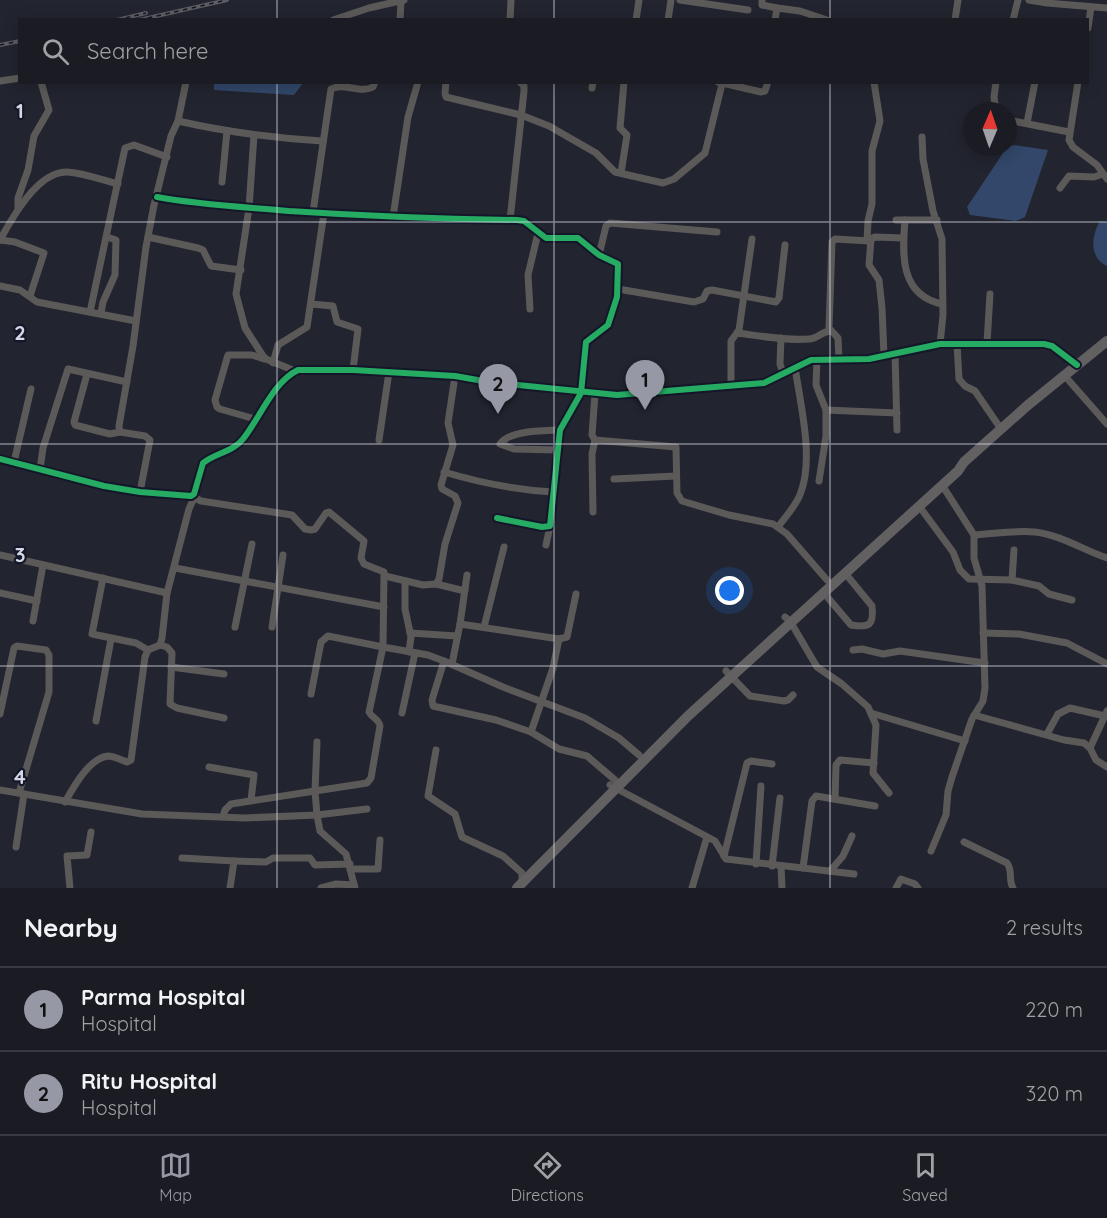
<!DOCTYPE html>
<html lang="en">
<head>
<meta charset="utf-8">
<style>
  body { margin:0; font-family:Quicksand,sans-serif; background:#23242b; color:#f1f3f6 }
  .compass { position:absolute; left:963px; top:102px; width:54px; height:54px; border-radius:50%; background:#1a1b23; box-shadow:0 3px 15px #0003; rotate:2deg }
  .you { position:absolute; left:730px; top:591px; width:21px; height:21px; margin:-15px; border:4px solid #fff; border-radius:50%; background:#1a73e8; box-shadow:0 0 0 9px #1a73e833 }
  .badge { display:grid; place-items:center; width:39px; height:39px; border-radius:50%; background:#9698a5; color:#111; font-size:20px; font-weight:700 }
  .pin { position:absolute; translate:-50% -50px; filter:drop-shadow(0 2px 3px #0008) }
  .pin::after { content:''; position:absolute; top:32px; width:21px; height:18px; background:inherit; clip-path:polygon(0 0,100% 0,50% 100%) }
  .list { margin:0; padding:0; list-style:none }
  h2 { display:flex; justify-content:space-between; align-items:center; height:78px; margin:0; padding:0 24px; font-size:26px }
  h2 small { font-size:20px; font-weight:400; color:#9fa1a6 }
  .list li { display:grid; grid-template-columns:39px 1fr auto; gap:18px; align-items:center; box-sizing:border-box; height:84px; padding:0 24px; border-top:2px solid #383941 }
  .list b { display:block; font-size:22px; white-space:nowrap }
  .list p { margin:0; font-size:20px; white-space:nowrap; color:#9fa1a6 }
  .list em { font-size:20px; font-style:normal; color:#9fa1a6 }
  .icon { flex:none; width:33px; height:33px; fill:none; stroke:currentColor; stroke-width:2; stroke-linecap:round; stroke-linejoin:round }
  .map { position:relative; flex:none; width:1107px; height:888px; overflow:hidden }
  .search { position:absolute; background:#1a1b23; box-shadow:0 3px 15px #0003; left:18px; right:18px; top:18px; height:66px; display:flex; align-items:center; gap:15px; box-sizing:border-box; padding:0 21px; border-radius:0px; color:#9fa1a6; font-size:22px }
  .sheet { height:246px; background:#1a1b23 }
  nav { display:flex; justify-content:space-around; align-items:center; box-sizing:border-box; height:84px; border-top:2px solid #383941; background:#1a1b23; font-size:16px; color:#9fa1a6 }
  nav a { display:grid; justify-items:center; gap:3px }
  nav .on { color:#9698a5 }
  .map>svg:first-child { display:block }
</style>
</head>
<body>
<div class="map">
<svg width="1107" height="888" viewBox="0 0 1107 888">
  <rect width="100%" height="100%" fill="#22242f"/>
  <g fill="#324769">
    <polygon points="214,83 214,82 303,83 294,95 214,90"/>
    <polygon points="1014,145 1048,150 1025,217 1016,221 970,215 967,207 1007,147"/>
    <path d="M1100,221L1107,222V266C1089,258 1091,236 1100,221Z"/>
  </g>
  <g fill="none" stroke-linecap="round" stroke-linejoin="round">
    <g stroke="#5c5959" stroke-width="7">
      <polyline points="680,0 748,10"/>
      <polyline points="762,0 762,5 777,8 775,20"/>
      <polyline points="1029,0 1047,3 1107,8"/>
      <polyline points="777,8 800,11 827,20"/>
      <polyline points="333,20 369,8 404,0"/>
      <polyline points="400,20 401,1"/>
      <polyline points="510,20 511,0"/>
      <polyline points="636,20 639,0"/>
      <polyline points="668,20 671,0"/>
      <polyline points="955,20 958,0"/>
      <polyline points="1013,20 1018,0"/>
      <polyline points="1088,28 1091,7"/>
      <polyline points="0,81 20,78"/>
      <polyline points="446,82 445,93 446,97 521,115 549,126 596,153 615,172 663,183 674,179 705,153 722,84"/>
      <polyline points="718,82 761,92 765,91 768,82"/>
      <polyline points="996,82 994,97 996,111"/>
      <polyline points="1078,82 1069,140 1073,147 1097,165 1107,179"/>
      <polyline points="592,88 593,82"/>
      <polyline points="1008,120 1069,132"/>
      <path d="M178,121C226,132 273,138 322,141"/>
      <polyline points="1027,123 1035,82"/>
      <polyline points="254,135 249,208 236,294 245,328 263,356 266,359 295,371"/>
      <polyline points="922,137 923,159 933,211 942,239 943,315 940,344"/>
      <polyline points="621,173 627,135 620,128 624,82"/>
      <polyline points="222,182 227,131"/>
      <polyline points="1060,188 1069,176 1094,177 1103,174"/>
      <path d="M157,197C200,205 245,207 289,211C365,216 441,219 517,220L524,221L546,238H578L599,255L618,264L617,297L608,325L586,342L581,393L560,430L550,526L542,527L497,518"/>
      <polyline points="18,208 18,198 28,170 34,136 49,110 41,82"/>
      <path d="M313,212L331,89C344,82 360,94 373,87L375,82"/>
      <polyline points="393,217 408,117 418,82"/>
      <polyline points="510,220 524,91 524,86 520,82"/>
      <polyline points="896,220 937,220"/>
      <path d="M905,220C902,255 900,295 942,304"/>
      <polyline points="148,237 198,248 203,250 211,266 241,270"/>
      <path d="M0,240C12,218 38,171 67,172C84,173 102,180 118,184"/>
      <polyline points="0,240 15,242 44,253 30,296"/>
      <polyline points="867,241 868,221 872,204 872,151 880,121 874,82"/>
      <polyline points="599,255 606,226 610,223 717,232"/>
      <polyline points="0,286 20,290 37,302 136,321"/>
      <polyline points="618,289 694,302 703,299 707,291 712,290 776,302 779,298 785,245"/>
      <polyline points="311,304 333,306 337,322 358,329 353,370"/>
      <polyline points="530,309 528,275 538,233"/>
      <polyline points="90,312 125,148 134,145 167,157"/>
      <polyline points="101,313 103,302 115,275 116,240 107,237"/>
      <path d="M737,333C761,336 786,341 809,339C818,339 820,332 830,331"/>
      <polyline points="781,338 780,364 783,373"/>
      <polyline points="987,343 990,294"/>
      <polyline points="957,344 959,379 965,386 975,391 1001,429"/>
      <polyline points="895,353 897,430"/>
      <polyline points="884,355 882,308 879,280 869,265 871,239 875,237 903,238"/>
      <polyline points="817,359 816,385 826,410 826,436 819,481"/>
      <polyline points="839,359 838,338 829,328 832,242 835,239 870,241"/>
      <polyline points="273,363 278,345 307,327 324,213"/>
      <polyline points="87,374 74,422 75,425 110,434 120,432"/>
      <polyline points="1064,375 1107,424"/>
      <polyline points="731,385 731,341 739,330 752,239"/>
      <polyline points="595,394 592,435 595,440 676,447 677,493 682,501 729,515 773,524 787,534 827,580"/>
      <polyline points="826,410 897,413"/>
      <polyline points="255,419 220,409 217,407 215,400 228,355 252,355 264,359"/>
      <polyline points="379,440 389,372"/>
      <path d="M558,450L514,449L500,444C509,430 544,431 560,430"/>
      <path d="M0,459L104,486L140,492L191,496L194,494L203,463C215,453 233,452 243,439C260,418 273,382 298,370H353L455,376L489,382L617,395L764,383L811,360L869,359L940,344H1044L1052,346L1077,365"/>
      <polyline points="14,462 31,389"/>
      <polyline points="40,469 43,448 68,369 127,382"/>
      <path d="M444,472C481,483 516,490 554,492"/>
      <polyline points="614,479 676,476"/>
      <polyline points="140,492 150,440 145,436 120,432 119,426 133,346 146,247 154,205 171,136 178,121 186,82"/>
      <polyline points="191,496 201,501 292,515 305,529 311,530 315,529 326,513 329,512 364,541 361,558 364,564 384,572 383,647 428,655 444,661 503,687 585,718 619,738 639,755"/>
      <polyline points="919,506 953,552 960,570 969,579 1012,580 1039,586 1049,594 1072,600"/>
      <polyline points="593,512 592,454 595,440"/>
      <path d="M778,527C786,516 797,505 801,492C814,457 800,403 795,367"/>
      <path d="M974,535C994,534 1015,530 1035,532C1061,535 1083,550 1107,558"/>
      <polyline points="546,545 550,526"/>
      <polyline points="0,555 167,593"/>
      <polyline points="175,568 384,607"/>
      <polyline points="385,576 423,585 436,584 439,579 445,544 458,503 455,496 442,489 441,485 453,445 448,423 455,376"/>
      <polyline points="103,578 92,634 136,643 148,650"/>
      <polyline points="1012,580 1014,550"/>
      <polyline points="405,581 405,609 411,637 409,652"/>
      <polyline points="436,584 465,591"/>
      <path d="M823,592L851,625C870,628 874,625 872,606L845,573"/>
      <polyline points="0,593 37,601"/>
      <polyline points="785,617 790,621 817,667 842,684 868,707 876,725 873,773 889,793"/>
      <polyline points="33,621 43,565"/>
      <polyline points="460,624 467,575"/>
      <polyline points="235,627 252,544"/>
      <polyline points="272,627 283,555"/>
      <polyline points="484,627 504,547"/>
      <polyline points="410,633 457,636"/>
      <polyline points="983,633 1019,634 1067,643 1107,664"/>
      <polyline points="559,639 567,637 576,594"/>
      <polyline points="160,645 167,647 172,653 170,704 177,708 224,718"/>
      <polyline points="853,650 862,649 883,654 900,651 985,663"/>
      <polyline points="444,661 432,700 433,706 496,720 531,732 559,749 587,756 615,780"/>
      <polyline points="452,664 460,624 559,639 553,668 531,732"/>
      <polyline points="171,667 224,674"/>
      <polyline points="726,671 750,696 784,701 788,700 793,695"/>
      <path d="M311,694L321,642L328,636L383,647L369,712C372,718 379,719 380,726L371,778L367,783L315,791L317,815L367,809"/>
      <polyline points="402,713 415,653"/>
      <polyline points="871,713 965,741"/>
      <polyline points="0,714 14,648 17,646 46,650 49,655 49,692 19,793"/>
      <polyline points="974,715 1064,740 1084,743 1090,748 1096,760 1107,767"/>
      <polyline points="96,721 111,639"/>
      <polyline points="1047,734 1058,714 1070,708 1105,716"/>
      <polyline points="1090,748 1107,711"/>
      <polyline points="436,750 428,796 455,814 462,837 503,856 522,873 522,882"/>
      <polyline points="209,767 254,775 251,800"/>
      <polyline points="610,785 715,841 726,859 854,874"/>
      <polyline points="0,790 142,814 245,818 317,815 320,831 346,854 355,888"/>
      <polyline points="835,799 836,765 840,760 874,763"/>
      <path d="M65,802C73,788 89,758 108,756C114,756 121,760 127,762L131,760L145,657L148,650L160,645L162,638L167,593L189,509L194,498"/>
      <polyline points="223,817 225,810 231,804 315,791 317,742"/>
      <path d="M964,842L1007,863C1013,870 1008,880 1013,888"/>
      <polyline points="16,847 24,794"/>
      <polyline points="931,851 946,815 948,791 952,777 972,719 983,701 985,688 982,586 974,558 974,535 942,485"/>
      <polyline points="724,856 747,763 751,761 772,764"/>
      <polyline points="182,858 234,861 230,888"/>
      <polyline points="234,861 266,862 273,858 310,858 315,865 350,864"/>
      <polyline points="756,864 761,786"/>
      <polyline points="772,866 780,798"/>
      <polyline points="781,866 782,888"/>
      <polyline points="803,868 812,801 816,796 875,806"/>
      <polyline points="351,869 378,869 380,840"/>
      <polyline points="830,871 843,856 852,836"/>
      <polyline points="70,888 67,856 87,855 91,832"/>
      <polyline points="321,888 336,884 354,885"/>
      <polyline points="692,888 707,837"/>
      <polyline points="896,888 901,879 915,884 918,888"/>
    </g>
    <polyline stroke="#636062" stroke-width="10" points="517,888 688,716 958,471 964,462 1028,405 1107,341"/>
    <defs>
      <g id="rail">
        <polyline points="117,20 146,13"/>
        <polyline points="139,20 227,0"/>
        <polyline points="0,45 20,41"/>
      </g>
    </defs>
    <use href="#rail" stroke="#5e5d62" stroke-width="4"/>
    <use href="#rail" stroke="#14172a" stroke-width="1.5" stroke-dasharray="4.5" stroke-linecap="butt"/>
    <defs>
      <g id="cycleway">
        <path d="M157,197C200,205 245,207 289,211C365,216 441,219 517,220L524,221L546,238H578L599,255L618,264L617,297L608,325L586,342L581,393L560,430L550,526L542,527L497,518"/>
        <path d="M0,459L104,486L140,492L191,496L194,494L203,463C215,453 233,452 243,439C260,418 273,382 298,370H353L455,376L489,382L617,395L764,383L811,360L869,359L940,344H1044L1052,346L1077,365"/>
      </g>
    </defs>
    <use href="#cycleway" stroke="#14172a" stroke-width="10"/>
    <use href="#cycleway" stroke="#26ab63" stroke-width="6"/>
  </g>
  <path fill="none" stroke="#d4d7e4" stroke-width="1.5" stroke-opacity="0.55" d="M277,0V20M554,0V20M830,0V20M277,82V888M554,82V888M830,82V888M0,222H1107M0,444H1107M0,666H1107"/>
  <g font-size="20" text-anchor="middle" font-weight="bold" fill="#d4d7e4" stroke="#14172a" stroke-width="4.5" stroke-linejoin="round" paint-order="stroke">
    <text x="20" y="118">1</text>
    <text x="20" y="340">2</text>
    <text x="20" y="562">3</text>
    <text x="20" y="784">4</text>
  </g>
</svg>
<svg class="compass" viewBox="-18 -18 36 36"><path d="M0-13l5 13h-10z" fill="#e53935"/><path d="M0 13l5-13h-10z" fill="#9fa1a6"/></svg>
<div class="you"></div>
<div class="pin badge" style="left:645px;top:410px">1</div>
<div class="pin badge" style="left:498px;top:414px">2</div>
<div class="search"><svg class="icon" aria-label="search" viewBox="0 0 24 24"><circle cx="10" cy="10" r="6"/><path d="M15 15l6 6"/></svg>Search here</div>
</div>
<section class="sheet">
<h2>Nearby<small>2 results</small></h2>
<ul class="list">
<li><span class="badge">1</span><div><b>Parma Hospital</b><p>Hospital</p></div><em>220 m</em></li>
<li><span class="badge">2</span><div><b>Ritu Hospital</b><p>Hospital</p></div><em>320 m</em></li>
</ul>
</section>
<nav>
<a class="on"><svg class="icon" aria-label="map" viewBox="0 0 24 24"><path d="M3 6l6-2 6 2 6-2v14l-6 2-6-2-6 2zM9 4v14M15 6v14"/></svg>Map</a>
<a><svg class="icon" aria-label="directions" viewBox="0 0 24 24"><path d="M12 3l9 9-9 9-9-9zM9 14v-3h6M13 9l2 2-2 2"/></svg>Directions</a>
<a><svg class="icon" aria-label="saved" viewBox="0 0 24 24"><path d="M7 4h10v16l-5-4-5 4z"/></svg>Saved</a>
</nav>
</body>
</html>
